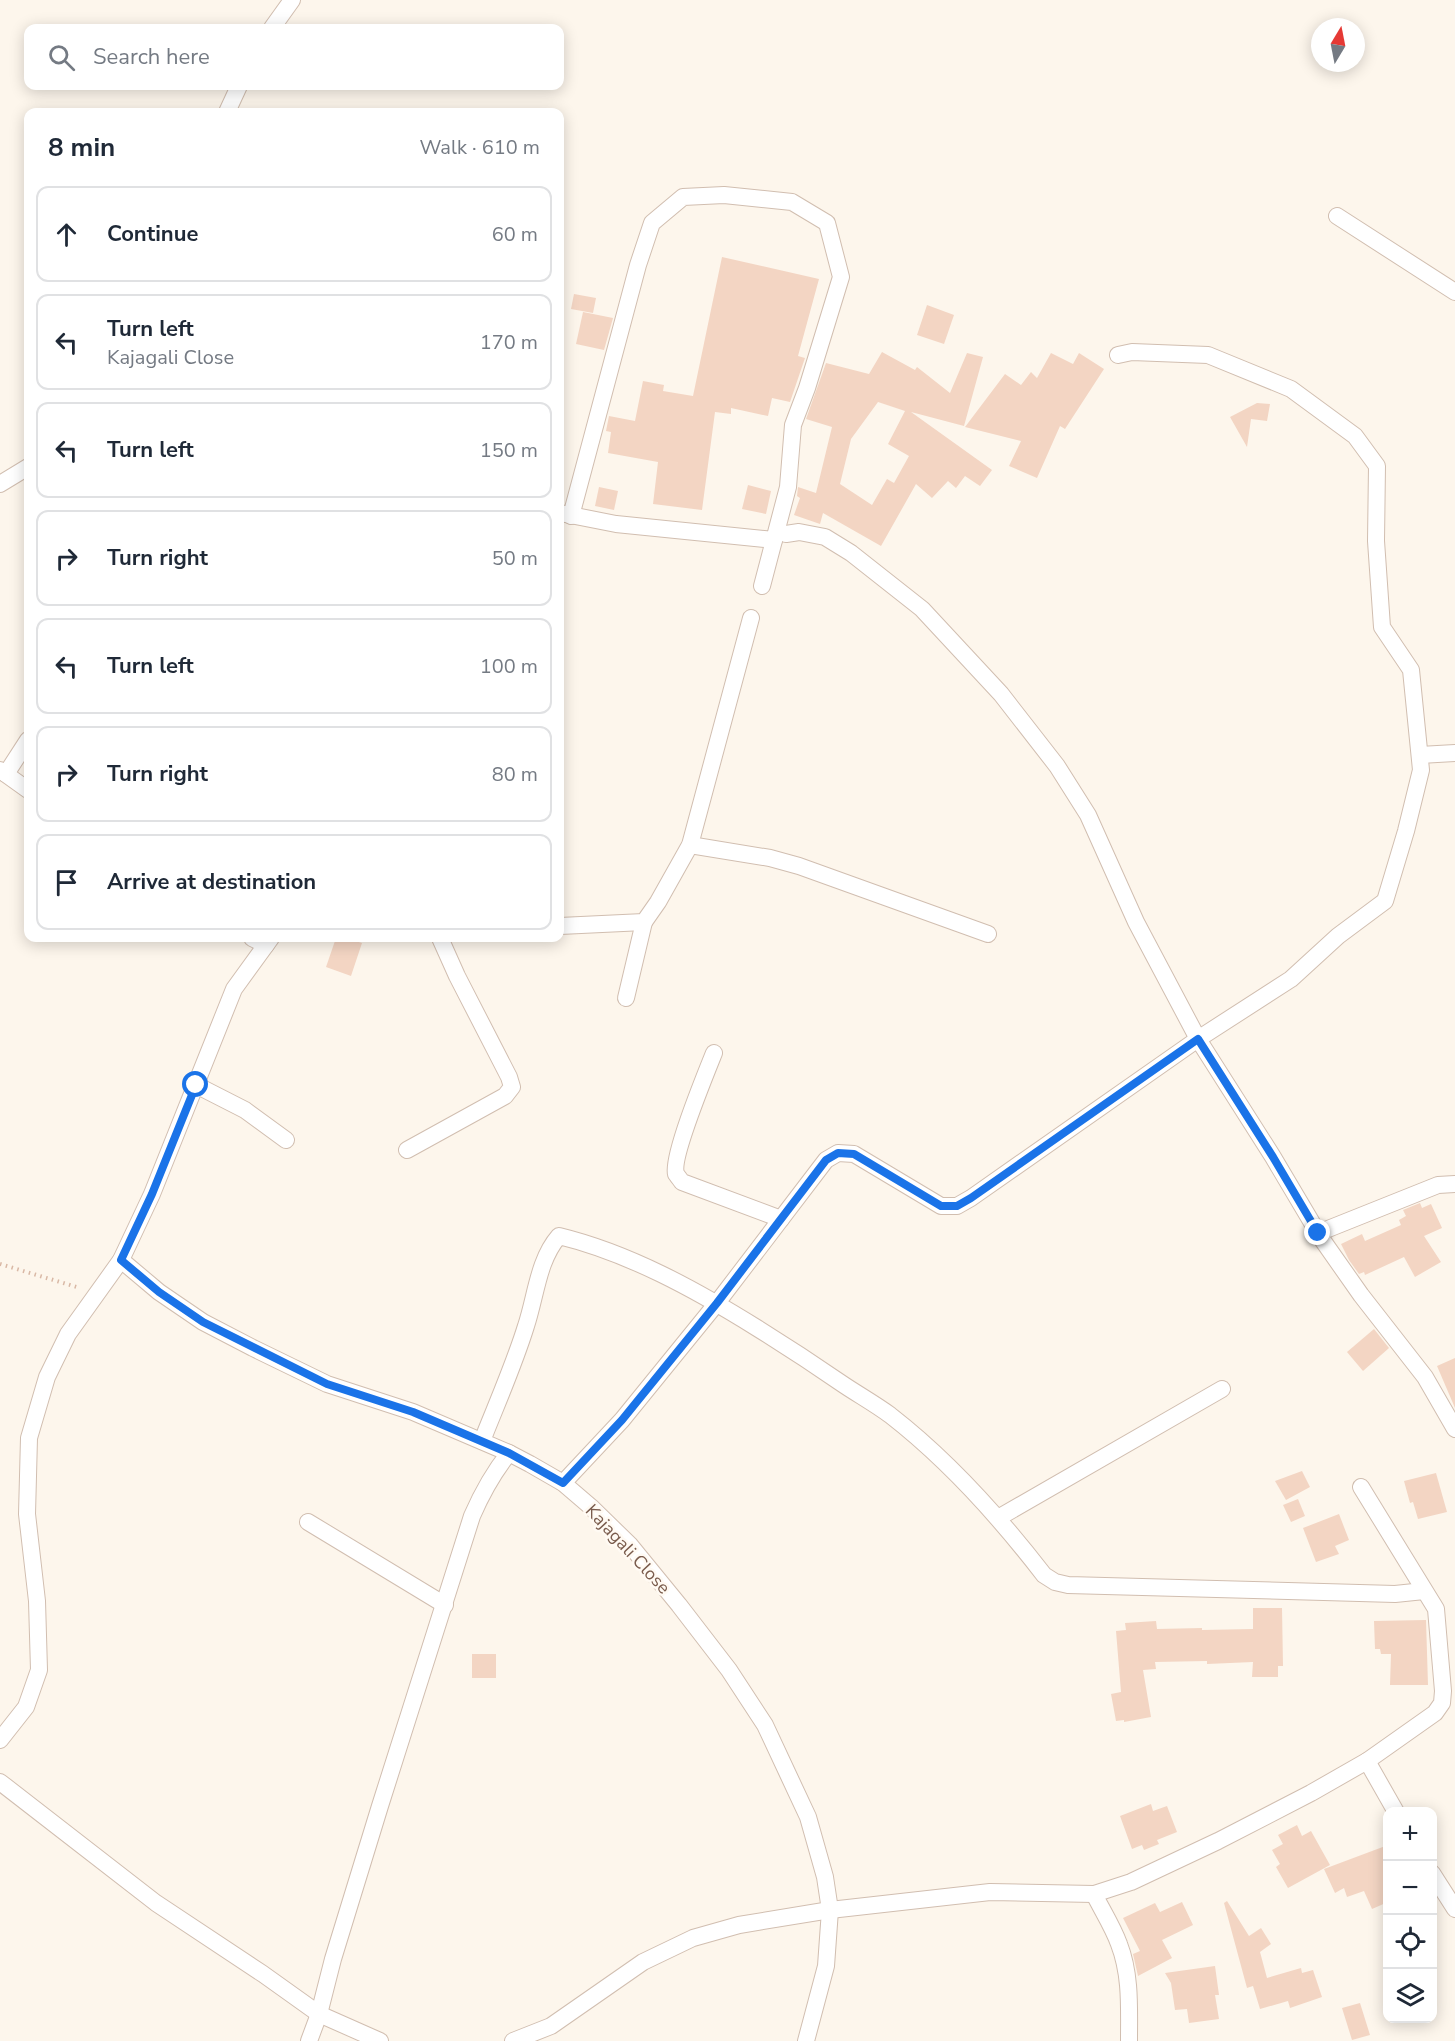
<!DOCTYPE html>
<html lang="en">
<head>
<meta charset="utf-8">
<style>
  body { margin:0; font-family:"Nunito Sans",sans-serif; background:#f2f2f3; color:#1f2937 }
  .controls { position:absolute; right:18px; bottom:18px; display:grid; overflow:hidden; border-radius:12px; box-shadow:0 3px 15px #0003 }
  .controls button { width:54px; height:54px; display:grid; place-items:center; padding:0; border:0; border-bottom:2px solid #e0e1e3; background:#fff; color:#1f2937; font:30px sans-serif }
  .compass { position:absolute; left:1311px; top:18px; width:54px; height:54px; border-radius:50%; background:#fff; box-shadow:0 3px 15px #0003; rotate:10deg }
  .stop { position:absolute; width:18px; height:18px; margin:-14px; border:4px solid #1a73e8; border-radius:50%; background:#fff }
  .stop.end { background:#1a73e8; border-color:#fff; box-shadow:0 2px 6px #0008 }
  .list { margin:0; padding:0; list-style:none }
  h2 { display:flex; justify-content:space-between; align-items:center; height:78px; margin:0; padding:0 24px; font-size:26px }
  h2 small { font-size:20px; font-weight:400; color:#747a83 }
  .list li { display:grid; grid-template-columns:39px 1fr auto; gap:18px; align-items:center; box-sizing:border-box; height:96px; margin:0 12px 12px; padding:0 12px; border:2px solid #e0e1e3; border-radius:12px }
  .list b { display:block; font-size:22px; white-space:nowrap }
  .list p { margin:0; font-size:20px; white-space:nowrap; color:#747a83 }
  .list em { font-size:20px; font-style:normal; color:#747a83 }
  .icon { flex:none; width:33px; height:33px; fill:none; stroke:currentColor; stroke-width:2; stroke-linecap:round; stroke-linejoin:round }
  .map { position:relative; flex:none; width:1455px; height:2041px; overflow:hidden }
  .search { position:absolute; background:#fff; box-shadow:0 3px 15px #0003; left:24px; top:24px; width:540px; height:66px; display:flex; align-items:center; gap:15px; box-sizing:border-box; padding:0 21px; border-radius:12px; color:#747a83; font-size:22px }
  .panel { position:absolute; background:#fff; box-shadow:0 3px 15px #0003; left:24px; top:108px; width:540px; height:834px; border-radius:12px }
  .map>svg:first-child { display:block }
</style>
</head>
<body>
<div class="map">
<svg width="1455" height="2041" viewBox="0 0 1455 2041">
  <rect width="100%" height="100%" fill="#fdf6ec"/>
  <g fill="#f3d5c3" fill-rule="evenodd">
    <polygon points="722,257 819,279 798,356 805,358 790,402 772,398 768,416 731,408 731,414 715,412 702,510 653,504 658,462 608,453 611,432 606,431 609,416 635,421 643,381 664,385 663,391 693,396"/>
    <polygon points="574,294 596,298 593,313 571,309"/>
    <polygon points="927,305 954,315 944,344 917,335"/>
    <polygon points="583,312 613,318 604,350 576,344"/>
    <path d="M882,352L915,370L917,367L950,393L967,353L983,357L964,426L911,412L992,470L980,486L965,476L956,488L948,481L932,498L916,484L881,546L823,513L820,524L794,515L800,498L797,496L798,487L816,493L832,427L806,419L826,363L869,374ZM878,402L905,411L888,444L909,456L894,483L887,479L872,505L840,484L851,439Z"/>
    <polygon points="1051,353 1073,364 1079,353 1104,369 1065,429 1060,426 1037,478 1009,466 1021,441 965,427 1005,374 1021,385 1031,372 1037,378"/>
    <polygon points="1257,403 1270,404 1267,421 1251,419 1247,447 1230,417"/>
    <polygon points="748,485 771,491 766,514 742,509"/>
    <polygon points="599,487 618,491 614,510 595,506"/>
    <polygon points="336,938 346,938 362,943 351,976 326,967"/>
    <polygon points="1420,1203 1422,1208 1431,1204 1442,1228 1424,1236 1441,1262 1415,1277 1404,1257 1365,1275 1364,1272 1359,1274 1349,1260 1341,1244 1362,1234 1365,1241 1401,1225 1399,1220 1406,1216 1403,1210"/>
    <polygon points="1374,1329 1389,1348 1363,1371 1347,1352"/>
    <polygon points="1455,1358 1455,1408 1437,1366"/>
    <polygon points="1302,1471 1310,1487 1286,1500 1275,1481"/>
    <polygon points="1436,1473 1447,1512 1418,1519 1413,1502 1410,1503 1404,1481"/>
    <polygon points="1298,1499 1305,1516 1291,1522 1283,1505"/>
    <polygon points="1339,1514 1349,1540 1335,1546 1339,1554 1316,1562 1303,1528"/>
    <polygon points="1253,1608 1282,1608 1283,1666 1278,1666 1278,1677 1252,1677 1253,1662 1207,1664 1207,1661 1155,1662 1156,1669 1143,1670 1151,1717 1124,1722 1124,1720 1116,1721 1111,1694 1121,1692 1116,1631 1126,1630 1125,1623 1156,1621 1157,1629 1202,1628 1202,1630 1253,1629"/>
    <polygon points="1426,1620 1428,1685 1390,1685 1391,1654 1381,1654 1380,1649 1375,1649 1374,1621"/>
    <rect x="472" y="1654" width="24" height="24"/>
    <polygon points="1151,1804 1153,1811 1167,1806 1177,1832 1157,1840 1159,1844 1144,1850 1142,1845 1132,1849 1120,1816"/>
    <polygon points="1297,1825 1302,1836 1311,1831 1330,1865 1288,1888 1276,1867 1280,1864 1272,1850 1283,1844 1278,1835"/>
    <polygon points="1388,1845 1388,1902 1372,1909 1364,1891 1347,1897 1344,1888 1335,1893 1324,1869"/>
    <polygon points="1227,1901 1249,1936 1261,1928 1271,1944 1260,1952 1267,1978 1301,1968 1302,1973 1313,1970 1322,1997 1290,2008 1288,2001 1260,2009 1253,1986 1247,1988 1224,1903"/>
    <polygon points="1182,1902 1193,1925 1162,1940 1172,1958 1138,1976 1133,1954 1140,1951 1123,1918 1155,1903 1160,1912"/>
    <polygon points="1215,1966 1219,1995 1215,1995 1219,2019 1189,2023 1187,2009 1175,2010 1171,1983 1165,1973"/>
    <polygon points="1360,2003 1370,2035 1352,2040 1342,2008"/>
  </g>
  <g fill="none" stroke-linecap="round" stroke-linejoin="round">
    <defs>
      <g id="minor">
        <polyline points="272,28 292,0"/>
        <polyline points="227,112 239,86"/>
        <polyline points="1337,216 1455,292"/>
        <polyline points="0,484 28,467"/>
        <polyline points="560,513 616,524 774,540"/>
        <polyline points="571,516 638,265 652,223 683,197 724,195 792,202 827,223 841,277 807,388 793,425 788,487 762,586"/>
        <polyline points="786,534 799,532 825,537 851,553 922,609 1001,694 1057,766 1088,815 1136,922 1198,1039 1273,1157 1321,1238 1361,1295 1425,1377 1455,1429"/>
        <polyline points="1420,755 1455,753"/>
        <polyline points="0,770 28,790"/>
        <polyline points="6,774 28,740"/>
        <polyline points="690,845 770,858 799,866 988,934"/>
        <polyline points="560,926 644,922 658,902 690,845 751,618"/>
        <polyline points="252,938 266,945"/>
        <polyline points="626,998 644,922"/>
        <path d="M714,1053C706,1073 671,1158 676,1174C677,1175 681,1181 682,1182L781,1219"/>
        <polyline points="196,1085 245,1110 286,1140"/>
        <polyline points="407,1150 505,1096 512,1087 509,1077 457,976 440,938"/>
        <polyline points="1318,1233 1438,1185 1455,1184"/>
        <polyline points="121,1260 159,1292 203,1322 253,1348 327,1384 413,1412 509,1453 530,1464 563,1483 591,1507 630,1545 679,1605 729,1670 765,1725 808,1817 825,1877 830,1910 826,1966 806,2041"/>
        <path d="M482,1441C497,1403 514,1365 526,1326C536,1296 538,1260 559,1236C629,1253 696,1290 757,1328C786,1346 815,1365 844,1385C859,1395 875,1404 890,1415C948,1460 1000,1518 1044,1575L1055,1582L1068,1585L1395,1594L1424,1591"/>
        <polyline points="563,1483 622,1420 717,1303 826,1160 838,1153 854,1154 941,1206 957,1206 971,1198 1198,1039 1291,979 1338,936 1385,901 1406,831 1421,770 1411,670 1382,627 1376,541 1377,466 1355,436 1291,389 1208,355 1132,352 1118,355"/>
        <polyline points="998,1518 1222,1389"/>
        <polyline points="308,1522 445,1605"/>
        <polyline points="0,1740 26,1707 39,1670 37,1601 27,1514 29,1438 47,1377 68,1334 121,1260 152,1194 234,989 271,938"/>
        <polyline points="1367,1761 1396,1812"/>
        <polyline points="0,1782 156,1903 263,1974 319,2014 380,2041"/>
        <polyline points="1432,1873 1455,1909"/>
        <path d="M1094,1894C1102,1910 1113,1927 1119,1944C1131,1975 1129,2008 1129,2041"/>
        <path d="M309,2041L319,2014L333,1959L380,1806L472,1516C482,1493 493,1473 509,1453"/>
        <polyline points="513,2041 551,2026 643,1962 693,1938 739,1925 830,1910 990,1892 1094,1894 1131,1882 1218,1841 1311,1793 1367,1761 1435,1713 1442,1703 1443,1691 1436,1609 1361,1487"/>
      </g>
    </defs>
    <use href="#minor" stroke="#d1beb0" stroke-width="18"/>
    <polyline stroke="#d9b8a5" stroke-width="4" stroke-dasharray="1.5 4.5" stroke-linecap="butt" points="0,1264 80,1288"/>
    <use href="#minor" stroke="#fff" stroke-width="16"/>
  </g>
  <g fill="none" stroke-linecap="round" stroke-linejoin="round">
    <polyline stroke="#1a73e8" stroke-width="8" points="196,1085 152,1194 121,1260 159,1292 203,1322 327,1384 413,1412 509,1453 563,1483 622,1420 717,1303 826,1160 838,1153 854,1154 941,1206 957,1206 971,1198 1198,1039 1273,1157 1318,1233"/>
  </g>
  <g text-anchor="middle" stroke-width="5" stroke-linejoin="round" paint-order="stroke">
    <g font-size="18" fill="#7a5c4d" stroke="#fffaf3">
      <text transform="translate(628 1549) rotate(47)" y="6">Kajagali Close</text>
    </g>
  </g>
</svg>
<div class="controls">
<button>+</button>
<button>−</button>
<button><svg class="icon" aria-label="locate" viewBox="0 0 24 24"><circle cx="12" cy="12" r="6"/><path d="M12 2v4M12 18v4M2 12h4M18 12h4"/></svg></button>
<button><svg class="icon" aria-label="layers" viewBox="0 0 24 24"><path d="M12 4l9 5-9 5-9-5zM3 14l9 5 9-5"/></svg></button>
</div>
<svg class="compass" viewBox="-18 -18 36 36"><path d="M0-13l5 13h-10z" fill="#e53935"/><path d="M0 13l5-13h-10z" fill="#747a83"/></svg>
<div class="stop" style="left:196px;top:1085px"></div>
<div class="stop end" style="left:1318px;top:1233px"></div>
<div class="search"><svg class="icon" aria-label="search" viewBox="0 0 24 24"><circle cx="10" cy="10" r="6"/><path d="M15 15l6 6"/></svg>Search here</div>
<section class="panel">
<h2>8 min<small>Walk · 610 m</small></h2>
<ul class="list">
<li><svg class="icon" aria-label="ahead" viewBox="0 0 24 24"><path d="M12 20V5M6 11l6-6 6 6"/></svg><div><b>Continue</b></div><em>60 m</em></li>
<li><svg class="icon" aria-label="left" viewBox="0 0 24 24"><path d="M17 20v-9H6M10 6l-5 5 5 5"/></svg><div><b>Turn left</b><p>Kajagali Close</p></div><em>170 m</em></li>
<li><svg class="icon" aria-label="left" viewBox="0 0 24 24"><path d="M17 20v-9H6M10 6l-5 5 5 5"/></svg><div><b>Turn left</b></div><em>150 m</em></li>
<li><svg class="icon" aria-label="right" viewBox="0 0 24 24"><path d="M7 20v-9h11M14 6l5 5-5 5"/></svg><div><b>Turn right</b></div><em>50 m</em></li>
<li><svg class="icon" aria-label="left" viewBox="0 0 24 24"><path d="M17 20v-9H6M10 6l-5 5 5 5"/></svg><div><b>Turn left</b></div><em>100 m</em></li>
<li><svg class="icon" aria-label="right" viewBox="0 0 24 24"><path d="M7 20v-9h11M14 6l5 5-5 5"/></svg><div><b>Turn right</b></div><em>80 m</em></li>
<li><svg class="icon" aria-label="arrive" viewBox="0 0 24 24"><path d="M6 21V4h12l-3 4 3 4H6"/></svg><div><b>Arrive at destination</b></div></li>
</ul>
</section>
</div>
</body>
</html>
